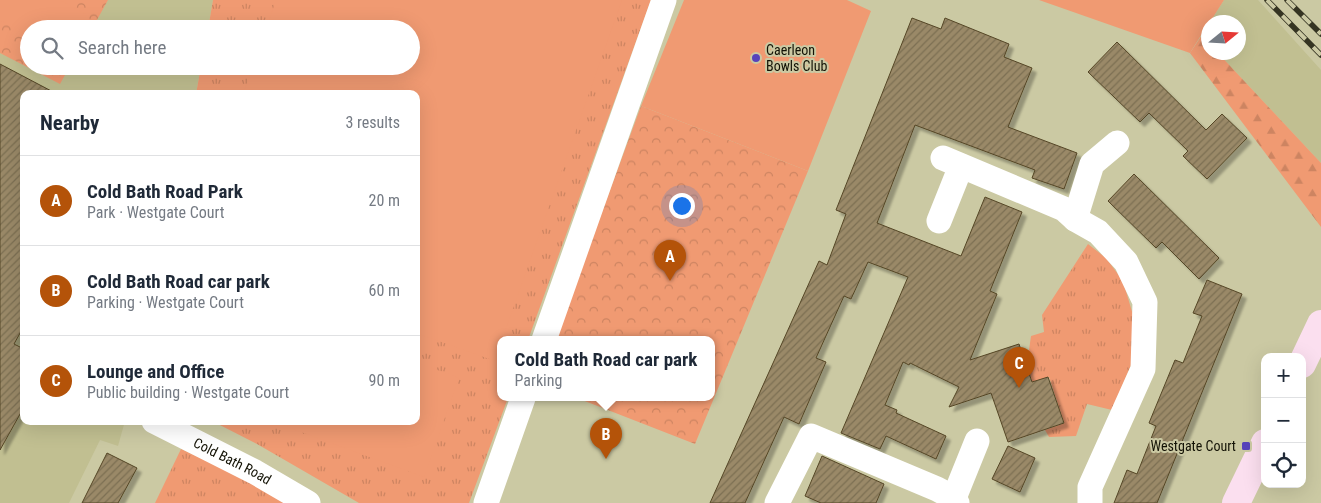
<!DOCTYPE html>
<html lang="en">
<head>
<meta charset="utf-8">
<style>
  body { margin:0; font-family:"Roboto Condensed",sans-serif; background:#f6f6f7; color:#1f2937 }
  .controls { position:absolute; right:15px; bottom:15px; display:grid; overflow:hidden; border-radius:10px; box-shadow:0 5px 20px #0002 }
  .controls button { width:45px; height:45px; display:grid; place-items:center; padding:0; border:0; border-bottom:1px solid #e0e1e3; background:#fff; color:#1f2937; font:25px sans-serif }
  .compass { position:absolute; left:1201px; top:15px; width:45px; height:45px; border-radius:50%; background:#fff; box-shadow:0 5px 20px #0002; rotate:72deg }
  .you { position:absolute; left:681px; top:205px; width:18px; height:18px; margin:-12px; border:4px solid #fff; border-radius:50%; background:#1a73e8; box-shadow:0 0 0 8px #1a73e833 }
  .badge { display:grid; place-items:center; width:32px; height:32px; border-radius:50%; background:#b45309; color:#fff; font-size:16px; font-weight:700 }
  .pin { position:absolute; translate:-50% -41px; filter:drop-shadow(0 1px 2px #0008) }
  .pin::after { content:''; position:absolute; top:26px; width:18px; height:15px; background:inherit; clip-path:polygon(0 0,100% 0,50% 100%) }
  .popup { position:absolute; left:497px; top:336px; width:218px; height:65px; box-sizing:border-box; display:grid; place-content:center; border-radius:10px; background:#fff; filter:drop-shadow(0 1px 4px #0005); font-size:16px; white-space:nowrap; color:#747a83 }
  .popup b { font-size:19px; color:#1f2937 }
  .popup::after { content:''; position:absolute; left:50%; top:100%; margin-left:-10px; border:10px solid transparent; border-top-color:#fff }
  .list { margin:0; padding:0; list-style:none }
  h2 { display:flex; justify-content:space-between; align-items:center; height:65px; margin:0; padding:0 20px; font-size:21px }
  h2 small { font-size:16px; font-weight:400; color:#747a83 }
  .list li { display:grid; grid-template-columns:32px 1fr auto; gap:15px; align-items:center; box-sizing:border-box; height:90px; padding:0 20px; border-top:1px solid #e0e1e3 }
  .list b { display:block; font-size:19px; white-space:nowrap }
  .list p { margin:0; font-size:16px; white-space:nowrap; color:#747a83 }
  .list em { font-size:16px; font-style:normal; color:#747a83 }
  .icon { flex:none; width:28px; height:28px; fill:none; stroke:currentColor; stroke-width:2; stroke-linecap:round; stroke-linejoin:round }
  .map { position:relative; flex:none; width:1321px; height:503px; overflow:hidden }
  .search { position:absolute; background:#fff; box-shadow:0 5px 20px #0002; left:20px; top:20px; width:400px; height:55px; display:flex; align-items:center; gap:12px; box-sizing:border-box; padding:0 18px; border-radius:28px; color:#747a83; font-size:19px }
  .panel { position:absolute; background:#fff; box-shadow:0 5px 20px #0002; left:20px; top:90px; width:400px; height:335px; border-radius:10px }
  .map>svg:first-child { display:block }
</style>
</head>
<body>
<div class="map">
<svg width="1321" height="503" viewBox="0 0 1321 503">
  <defs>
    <pattern id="grass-tufts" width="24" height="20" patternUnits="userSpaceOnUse" patternTransform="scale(1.25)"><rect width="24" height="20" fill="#f09a72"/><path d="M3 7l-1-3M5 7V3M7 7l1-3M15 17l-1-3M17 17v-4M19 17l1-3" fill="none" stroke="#cd8461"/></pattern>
    <pattern id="forest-firs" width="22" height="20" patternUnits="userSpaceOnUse" patternTransform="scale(1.25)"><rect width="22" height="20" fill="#f09a72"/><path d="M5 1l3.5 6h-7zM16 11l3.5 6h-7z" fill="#cd8461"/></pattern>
    <pattern id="park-crowns" width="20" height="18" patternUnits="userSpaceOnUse" patternTransform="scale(1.25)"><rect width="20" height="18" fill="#f09a72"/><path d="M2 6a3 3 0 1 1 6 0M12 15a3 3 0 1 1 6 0" fill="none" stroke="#cd8461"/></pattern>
    <pattern id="building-hatch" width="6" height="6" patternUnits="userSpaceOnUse" patternTransform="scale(1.25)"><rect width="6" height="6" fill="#9a8967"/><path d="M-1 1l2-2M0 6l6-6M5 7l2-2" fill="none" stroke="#7c6f53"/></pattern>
    <filter id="shadow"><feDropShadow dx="4.5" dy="4.5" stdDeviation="1" flood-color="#0004"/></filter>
  </defs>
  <rect width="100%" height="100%" fill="#cbc9a3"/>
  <g fill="#c1bf91">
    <polygon points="0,0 213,0 208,29 29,29 29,66 201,66 196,94 24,94 24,421 125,421 118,446 100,440 69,503 0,503"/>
    <polygon points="1224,0 1258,0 1321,70 1321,163 1218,53 1238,52 1238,22 1210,22"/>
  </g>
  <g fill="url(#grass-tufts)">
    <polygon points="213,0 651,0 528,340 501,340 501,398 508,398 469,503 359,503 257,444 212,421 416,421 416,94 196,94 201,66 411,66 411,29 208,29"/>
    <polygon points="1088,244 1106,258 1123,281 1133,315 1131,365 1112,410 1087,404 1076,436 1049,437 1045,430 1064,423 1049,377 1032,382 1022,352 1029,350 1031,336 1044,332 1042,315"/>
    <polygon points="181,449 257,484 286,503 155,503"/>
  </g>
  <polygon fill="url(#forest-firs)" points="1202,35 1208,42 1208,52 1218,53 1321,163 1321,227 1190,53"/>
  <g fill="url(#park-crowns)">
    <polygon points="0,0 108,0 92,29 29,29 29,66 70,66 60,84 0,53"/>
    <polygon points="641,106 808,171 695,444 577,398 711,398 711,340 555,340"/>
  </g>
  <g fill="#f09a72">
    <polygon points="0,0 60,0 87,15 79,29 29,29 29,37 0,20"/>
    <polygon points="276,0 622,0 502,340 501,340 495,361 416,333 416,94 243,94 253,66 411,66 411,29 266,29"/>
    <polygon points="684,0 847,0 871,11 808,171 641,106"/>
    <polygon points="1039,0 1224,0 1210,22 1208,22 1208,24 1190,53"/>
    <polygon points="416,362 459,378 424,477 271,421 416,421"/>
  </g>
  <g fill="url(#building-hatch)" stroke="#554626" filter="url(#shadow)">
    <polygon points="912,18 941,29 945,18 1009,44 1004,57 1032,68 1008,127 1077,153 1064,189 1032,178 1035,170 915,125 877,223 961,256 985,197 1022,212 990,291 997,294 970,360 1019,344 1032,382 1048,377 1064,423 1008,442 991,393 949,407 959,387 910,363 909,365 903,362 885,405 897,410 896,413 946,436 936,459 886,436 880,449 841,433 908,277 868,262 851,299 844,296 816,358 826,362 799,424 784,417 745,503 710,503 819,261 827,265 846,214 836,210"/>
    <polygon points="1117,42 1206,130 1222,114 1247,138 1207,179 1183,156 1188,151 1149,113 1140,122 1088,72"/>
    <polygon points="0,64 57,94 24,94 24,326 14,344 24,349 24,407 0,450"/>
    <polygon points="1134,174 1219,258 1199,279 1162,242 1156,248 1108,201"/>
    <polygon points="1207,280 1242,294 1157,503 1114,503 1127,470 1137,474 1156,426 1149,423 1175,360 1183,363 1202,316 1193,313"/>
    <polygon points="1008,446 1035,458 1020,492 992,479"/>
    <polygon points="107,453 137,468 118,503 82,503"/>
    <polygon points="822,456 884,484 876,503 821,503 805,496"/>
  </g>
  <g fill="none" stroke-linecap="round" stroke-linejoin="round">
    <g stroke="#fff" stroke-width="25">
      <polyline points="943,158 1064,209 1075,219 1098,232 1126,262 1145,302 1143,369 1090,487 1090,503"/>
      <polyline points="1075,219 1092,164 1117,143"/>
      <polyline points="939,221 961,166"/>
      <polyline points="544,340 664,0"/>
      <path id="s1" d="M154,421L255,472L308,503"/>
      <polyline points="954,498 977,441"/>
      <polyline points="486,503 523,398"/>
      <polyline points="777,503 811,436 937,489 954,498 957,503"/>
    </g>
    <g stroke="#fbdfef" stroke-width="28">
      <polyline points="1302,364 1321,324"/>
      <polyline points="1236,503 1265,443"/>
    </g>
    <defs>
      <g id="rail">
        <polyline points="1267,0 1321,55"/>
        <polyline points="1287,0 1321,34"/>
      </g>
    </defs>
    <use href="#rail" stroke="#353422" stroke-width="5.5"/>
    <use href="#rail" stroke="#cbc9a3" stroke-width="4" stroke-dasharray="11" stroke-linecap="butt"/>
  </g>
  <g fill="#5743bb" stroke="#cbc9a3" stroke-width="2">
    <circle cx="756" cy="58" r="5"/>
    <rect x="1241" y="441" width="10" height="10" rx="2.5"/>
  </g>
  <g text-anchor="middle" stroke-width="4" stroke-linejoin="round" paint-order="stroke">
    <g font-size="14" fill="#131205" stroke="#cbc9a3" text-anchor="start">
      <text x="766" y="55">Caerleon<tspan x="766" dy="16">Bowls Club</tspan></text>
      <text x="1236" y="451" text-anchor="end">Westgate Court</text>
    </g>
    <g font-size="14" fill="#131205" stroke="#cbc9a3">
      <text dy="5" stroke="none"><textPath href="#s1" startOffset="88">Cold Bath Road</textPath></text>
    </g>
  </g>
</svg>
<div class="controls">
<button>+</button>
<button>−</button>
<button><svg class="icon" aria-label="locate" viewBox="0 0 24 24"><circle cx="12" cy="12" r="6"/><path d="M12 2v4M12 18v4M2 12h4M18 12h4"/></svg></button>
</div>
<svg class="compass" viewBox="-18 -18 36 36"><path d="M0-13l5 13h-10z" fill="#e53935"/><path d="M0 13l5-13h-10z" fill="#747a83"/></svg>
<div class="you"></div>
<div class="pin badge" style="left:670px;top:281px">A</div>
<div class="pin badge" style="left:606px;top:459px">B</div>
<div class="popup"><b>Cold Bath Road car park</b>Parking</div>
<div class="pin badge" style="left:1019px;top:388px">C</div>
<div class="search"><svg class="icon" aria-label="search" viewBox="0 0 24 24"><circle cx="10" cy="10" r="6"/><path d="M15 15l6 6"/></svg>Search here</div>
<section class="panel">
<h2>Nearby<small>3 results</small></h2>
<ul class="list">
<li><span class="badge">A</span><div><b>Cold Bath Road Park</b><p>Park · Westgate Court</p></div><em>20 m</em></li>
<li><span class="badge">B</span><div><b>Cold Bath Road car park</b><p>Parking · Westgate Court</p></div><em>60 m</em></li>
<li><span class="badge">C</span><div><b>Lounge and Office</b><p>Public building · Westgate Court</p></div><em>90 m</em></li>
</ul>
</section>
</div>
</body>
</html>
